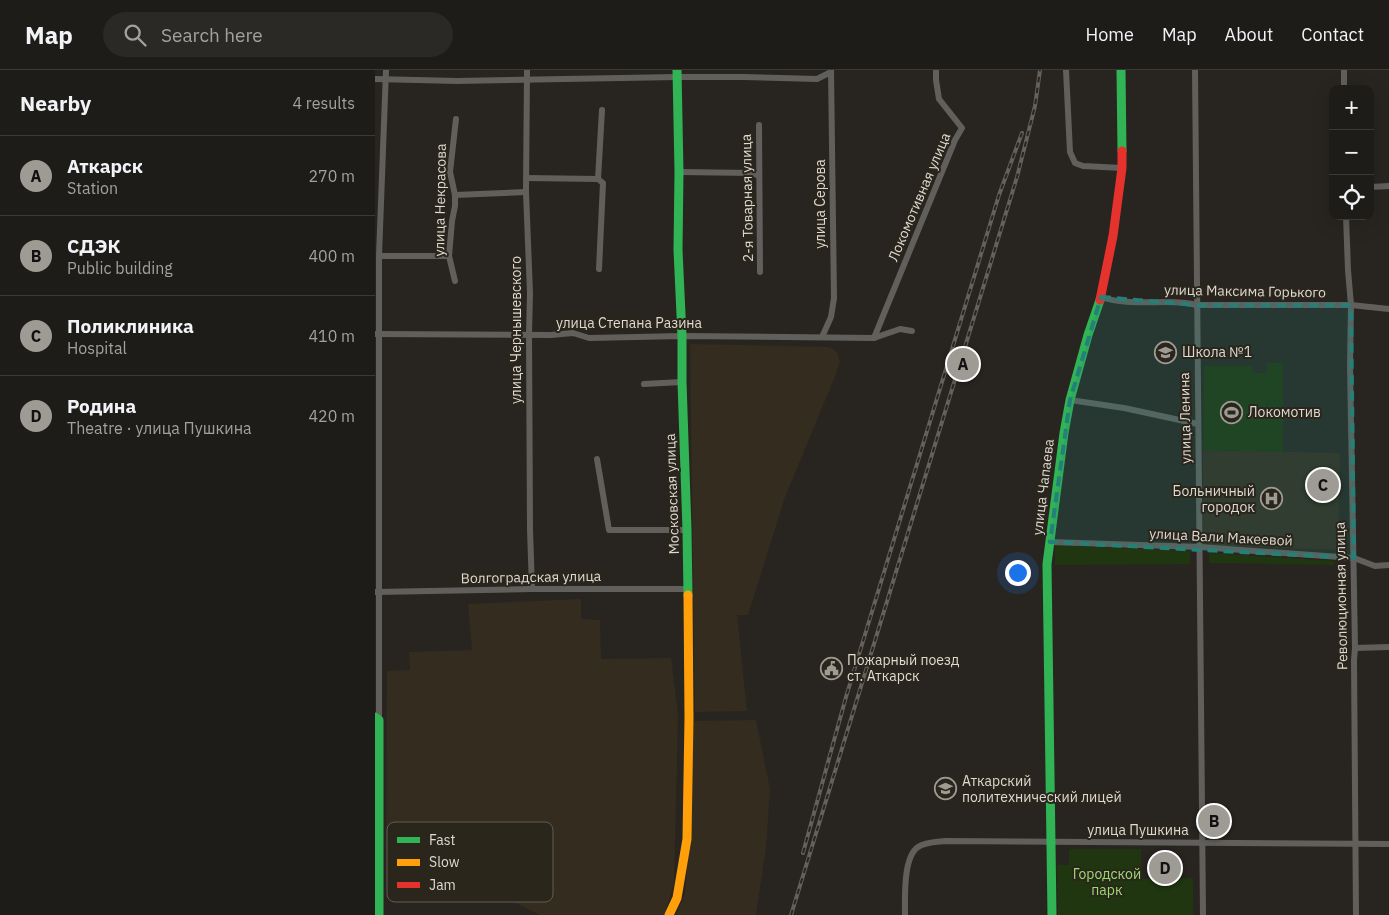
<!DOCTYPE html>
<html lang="en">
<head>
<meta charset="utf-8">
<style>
  body { margin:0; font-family:"IBM Plex Sans",sans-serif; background:#2b2925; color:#f1f3f6 }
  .controls { position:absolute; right:15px; top:15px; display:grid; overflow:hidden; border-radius:10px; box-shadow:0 5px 20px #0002 }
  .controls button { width:45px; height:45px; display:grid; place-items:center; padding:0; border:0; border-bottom:1px solid #3c3a37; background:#1e1c18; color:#f1f3f6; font:25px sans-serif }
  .you { position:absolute; left:642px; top:502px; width:18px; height:18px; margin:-12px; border:4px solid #fff; border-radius:50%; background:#1a73e8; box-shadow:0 0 0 8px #1a73e833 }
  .badge { display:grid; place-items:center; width:32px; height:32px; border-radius:50%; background:#9e9b95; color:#111; font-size:16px; font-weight:700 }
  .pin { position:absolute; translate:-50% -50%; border:2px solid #fff; box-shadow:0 1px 5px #0006 }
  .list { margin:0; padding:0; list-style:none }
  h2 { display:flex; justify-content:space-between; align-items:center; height:65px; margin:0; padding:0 20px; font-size:21px }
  h2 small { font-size:16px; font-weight:400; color:#a1a1a2 }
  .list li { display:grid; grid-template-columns:32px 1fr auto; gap:15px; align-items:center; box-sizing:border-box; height:80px; padding:0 20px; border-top:1px solid #3c3a37 }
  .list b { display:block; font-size:19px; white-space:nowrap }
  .list p { margin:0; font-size:16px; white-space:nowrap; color:#a1a1a2 }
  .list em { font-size:16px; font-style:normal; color:#a1a1a2 }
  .icon { flex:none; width:28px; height:28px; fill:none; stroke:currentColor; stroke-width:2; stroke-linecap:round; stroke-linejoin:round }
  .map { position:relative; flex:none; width:1014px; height:845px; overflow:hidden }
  header { display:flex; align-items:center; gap:30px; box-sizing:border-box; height:70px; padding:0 25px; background:#1e1c18; border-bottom:1px solid #3c3a37 }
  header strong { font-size:24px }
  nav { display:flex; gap:28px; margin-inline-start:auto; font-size:18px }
  .search { width:350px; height:45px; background:#2b2925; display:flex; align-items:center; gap:12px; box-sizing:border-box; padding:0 18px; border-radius:28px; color:#a1a1a2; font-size:19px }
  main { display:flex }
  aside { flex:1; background:#1e1c18 }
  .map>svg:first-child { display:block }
</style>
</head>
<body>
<header>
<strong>Map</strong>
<div class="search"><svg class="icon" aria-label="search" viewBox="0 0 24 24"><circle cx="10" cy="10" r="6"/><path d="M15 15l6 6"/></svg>Search here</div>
<nav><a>Home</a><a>Map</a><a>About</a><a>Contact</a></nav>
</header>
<main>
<aside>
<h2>Nearby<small>4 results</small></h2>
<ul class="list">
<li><span class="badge">A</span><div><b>Аткарск</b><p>Station</p></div><em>270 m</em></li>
<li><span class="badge">B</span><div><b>СДЭК</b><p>Public building</p></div><em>400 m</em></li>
<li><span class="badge">C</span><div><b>Поликлиника</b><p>Hospital</p></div><em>410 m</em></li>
<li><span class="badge">D</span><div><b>Родина</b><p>Theatre · улица Пушкина</p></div><em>420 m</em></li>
</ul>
</aside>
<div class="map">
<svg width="1014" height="845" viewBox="0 0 1014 845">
  <rect width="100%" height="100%" fill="#282520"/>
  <g fill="#342c1e">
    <polygon points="315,274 452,277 458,279 462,283 465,291 459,309 410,427 373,545 362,545 372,641 320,642"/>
    <polygon points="828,380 965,383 963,480 828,475"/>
    <polygon points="206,529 206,549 225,550 226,589 296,588 303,645 299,814 289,845 165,845 135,830 55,771 11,773 12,601 35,600 34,582 97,580 93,534"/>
    <polygon points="381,650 395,719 391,778 381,845 301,845 310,824 315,762 318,651"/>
  </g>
  <g fill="#1f3610">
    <polygon points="892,293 908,293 908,382 828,380 829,296 877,296 878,303 892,303"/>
    <polygon points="680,475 815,481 815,494 680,495"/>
    <polygon points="834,483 960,491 959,495 834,493"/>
    <polygon points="694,779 766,779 766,809 818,808 818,845 683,845 682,795 694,795"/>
  </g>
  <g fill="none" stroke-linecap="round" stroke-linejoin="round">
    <g stroke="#615f5c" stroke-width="6">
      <polyline points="152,0 151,122 155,223 154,264 155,459 157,519"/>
      <polyline points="691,0 695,82 700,93 708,96 747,98"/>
      <polyline points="820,0 828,845"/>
      <polyline points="969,0 969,19"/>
      <polyline points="0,9 82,11 302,7 368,7 442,9 456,2"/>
      <polyline points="384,55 385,202"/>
      <polyline points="304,102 378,103 384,106"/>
      <polyline points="151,108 223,109"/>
      <polyline points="995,117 1014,116"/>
      <polyline points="80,125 151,122"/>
      <polyline points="971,146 973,200 976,235 975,295 980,578 979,590 981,845"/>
      <polyline points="4,186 74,186"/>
      <polyline points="224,199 228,113 223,109 227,40"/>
      <polyline points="80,211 74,186 77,151 80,136 80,125 75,102 81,49"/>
      <path d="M726,227C746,234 769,232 790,232C801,232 811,232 822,235H976L1014,239"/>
      <polyline points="1,264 176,265 198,263 214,268 307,266 499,268 525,259 537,261"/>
      <polyline points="447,267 456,247 459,228 456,0"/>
      <polyline points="499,268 580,70 587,58 564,29 561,10 561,0"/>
      <polyline points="269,314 307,312"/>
      <polyline points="695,330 749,338 823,354"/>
      <polyline points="222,389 234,460 312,460"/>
      <polyline points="675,472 825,477 979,488 1000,496 1014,495"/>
      <polyline points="1,522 157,519 313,519"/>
      <polyline points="980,578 1014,577"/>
      <polyline points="4,650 4,186 11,0"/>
      <path d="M530,845C530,828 528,787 543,777C550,772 562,772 570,771L1014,774"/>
    </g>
    <g stroke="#30b455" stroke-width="9">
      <polyline points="302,0 304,102 303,180 307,266 307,312 312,460 313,525"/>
      <polyline points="746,0 747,81"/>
      <polyline points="0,647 4,650 4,845"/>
      <polyline points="677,845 672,494 689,363 695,330 713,265 725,230"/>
    </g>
    <polyline stroke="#ff9f0a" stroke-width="9" points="294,845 302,828 312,769 314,648 313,525"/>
    <polyline stroke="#e5322d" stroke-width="9" points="725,230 738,166 747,98 747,81"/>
    <defs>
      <g id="rail">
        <polyline points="428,783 471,627 624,125 647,63"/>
        <polyline points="416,845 642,107 660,36 665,0"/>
      </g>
    </defs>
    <use href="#rail" stroke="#64615d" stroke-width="4"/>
    <use href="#rail" stroke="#2b261c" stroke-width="2" stroke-dasharray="5.5" stroke-linecap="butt"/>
  </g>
  <path fill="#248078" fill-opacity="0.2" stroke="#248078" stroke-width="4" stroke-dasharray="10 6" stroke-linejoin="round" d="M726,227L822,235H976L979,488L675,472L695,330Z"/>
  <defs>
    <symbol id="school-ring" viewBox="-11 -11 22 22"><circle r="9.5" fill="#2b261c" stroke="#9e9b95" stroke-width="1.5"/><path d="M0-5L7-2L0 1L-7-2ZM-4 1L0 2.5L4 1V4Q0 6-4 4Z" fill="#9e9b95"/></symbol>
    <symbol id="stadium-ring" viewBox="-11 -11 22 22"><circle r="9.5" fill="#2b261c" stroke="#9e9b95" stroke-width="1.5"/><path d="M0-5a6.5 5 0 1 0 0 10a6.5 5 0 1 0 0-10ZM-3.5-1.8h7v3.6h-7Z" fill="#9e9b95"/></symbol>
    <symbol id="hospital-ring" viewBox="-11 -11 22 22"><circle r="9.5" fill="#2b261c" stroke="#9e9b95" stroke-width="1.5"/><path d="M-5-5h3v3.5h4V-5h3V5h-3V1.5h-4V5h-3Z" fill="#9e9b95"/></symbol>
    <symbol id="civic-ring" viewBox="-11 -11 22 22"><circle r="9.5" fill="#2b261c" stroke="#9e9b95" stroke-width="1.5"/><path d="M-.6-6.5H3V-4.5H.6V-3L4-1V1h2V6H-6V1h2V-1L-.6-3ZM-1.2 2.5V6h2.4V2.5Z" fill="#9e9b95"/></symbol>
  </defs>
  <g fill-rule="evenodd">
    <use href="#school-ring" x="778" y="270" width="25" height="25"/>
    <use href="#stadium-ring" x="844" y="330" width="25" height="25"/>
    <use href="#hospital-ring" x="884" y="416" width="25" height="25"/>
    <use href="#civic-ring" x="444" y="586" width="25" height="25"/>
    <use href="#school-ring" x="558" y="706" width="25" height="25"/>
  </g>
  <g text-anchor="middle" stroke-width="4" stroke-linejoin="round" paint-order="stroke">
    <g font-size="14" fill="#dedad4" stroke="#2b261c">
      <text transform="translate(544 127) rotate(-67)" y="5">Локомотивная улица</text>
      <text transform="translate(372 128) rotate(-91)" y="5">2-я Товарная улица</text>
      <text transform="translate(65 130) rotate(-89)" y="5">улица Некрасова</text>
      <text transform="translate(445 134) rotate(-90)" y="5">улица Серова</text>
      <text transform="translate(870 221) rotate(1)" y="5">улица Максима Горького</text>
      <text x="254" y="258">улица Степана Разина</text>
      <text transform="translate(141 260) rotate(-90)" y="5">улица Чернышевского</text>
      <text transform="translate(810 348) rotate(-91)" y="5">улица Ленина</text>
      <text transform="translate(668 417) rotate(-83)" y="5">улица Чапаева</text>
      <text transform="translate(297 424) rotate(-92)" y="5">Московская улица</text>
      <text transform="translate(846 467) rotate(3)" y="5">улица Вали Макеевой</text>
      <text transform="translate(156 507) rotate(-1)" y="5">Волгоградская улица</text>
      <text transform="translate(966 526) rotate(-91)" y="5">Революционная улица</text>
      <text x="763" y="765">улица Пушкина</text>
    </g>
    <g font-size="14" fill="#dedad4" stroke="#2b261c" text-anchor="start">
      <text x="807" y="287">Школа №1</text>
      <text x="873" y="347">Локомотив</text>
      <text x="880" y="426" text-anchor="end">Больничный<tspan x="880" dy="16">городок</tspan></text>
      <text x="472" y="595">Пожарный поезд<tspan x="472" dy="16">ст. Аткарск</tspan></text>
      <text x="587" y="716">Аткарский<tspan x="587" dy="16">политехнический лицей</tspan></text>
    </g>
    <g font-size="14" fill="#98dd70" stroke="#2b261c">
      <text x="732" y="809">Городской<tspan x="732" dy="16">парк</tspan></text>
    </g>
  </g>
  <rect x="12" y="752" width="166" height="80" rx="8" fill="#2b261c" stroke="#615c53" stroke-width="1"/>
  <rect x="22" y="767" width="23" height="6" fill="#30b455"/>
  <rect x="22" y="789" width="23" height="7" fill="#ff9f0a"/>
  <rect x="22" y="812" width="23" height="6" fill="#e5322d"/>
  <g font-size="14" fill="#dedad4">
    <text x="54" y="775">Fast</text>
    <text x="54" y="797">Slow</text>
    <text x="54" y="820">Jam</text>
  </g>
</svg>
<div class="controls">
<button>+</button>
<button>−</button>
<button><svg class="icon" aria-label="locate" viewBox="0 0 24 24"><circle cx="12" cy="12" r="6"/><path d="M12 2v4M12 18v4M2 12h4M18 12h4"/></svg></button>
</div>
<div class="you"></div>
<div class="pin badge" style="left:588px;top:294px">A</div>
<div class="pin badge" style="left:839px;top:751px">B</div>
<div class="pin badge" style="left:948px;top:415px">C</div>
<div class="pin badge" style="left:790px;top:798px">D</div>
</div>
</main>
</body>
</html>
